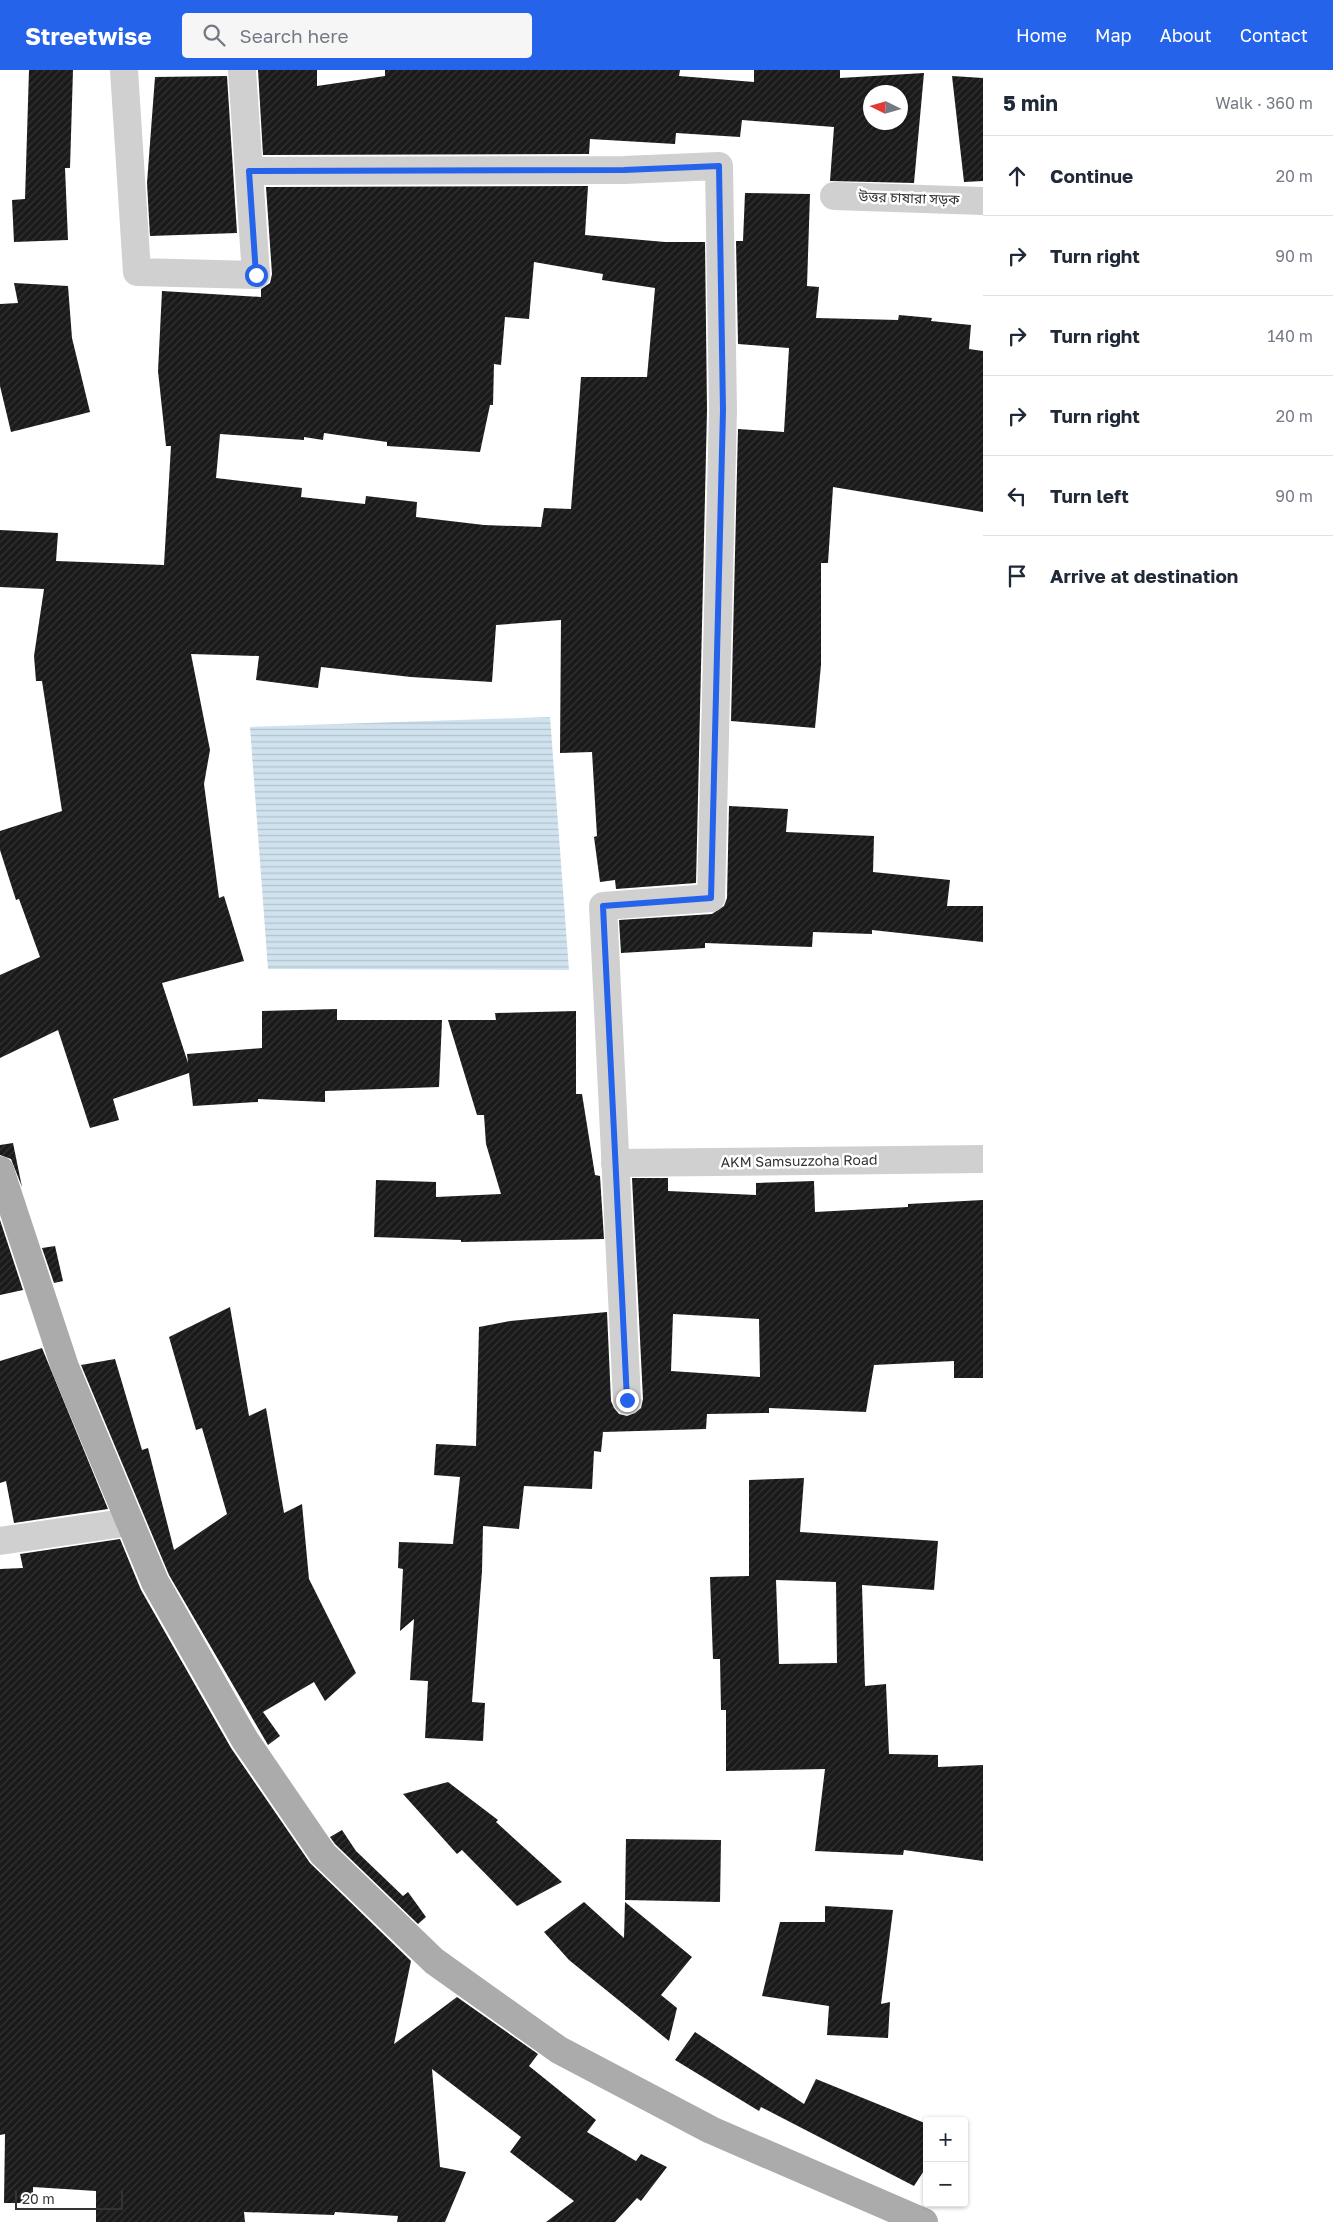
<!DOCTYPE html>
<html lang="en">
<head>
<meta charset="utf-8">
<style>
  body { margin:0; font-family:"Golos Text","Noto Sans Bengali",sans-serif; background:#f6f6f7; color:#1f2937 }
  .controls { position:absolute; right:15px; bottom:15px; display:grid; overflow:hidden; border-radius:5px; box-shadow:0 1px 4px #0004 }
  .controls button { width:45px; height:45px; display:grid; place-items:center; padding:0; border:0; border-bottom:1px solid #e0e1e3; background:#fff; color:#1f2937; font:25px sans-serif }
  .compass { position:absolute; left:863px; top:15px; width:45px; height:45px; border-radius:50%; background:#fff; box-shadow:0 1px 4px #0004; rotate:275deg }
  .scale { position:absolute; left:15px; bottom:12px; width:108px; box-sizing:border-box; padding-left:5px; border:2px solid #333; border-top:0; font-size:14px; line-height:18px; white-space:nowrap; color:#333; -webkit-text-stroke:4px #fff; paint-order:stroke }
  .stop { position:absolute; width:15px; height:15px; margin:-11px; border:4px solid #2563eb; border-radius:50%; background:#fff }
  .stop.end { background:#2563eb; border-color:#fff; box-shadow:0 1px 5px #0008 }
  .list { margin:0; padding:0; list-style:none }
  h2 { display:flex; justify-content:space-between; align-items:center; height:65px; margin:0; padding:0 20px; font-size:21px }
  h2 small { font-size:16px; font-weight:400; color:#747a83 }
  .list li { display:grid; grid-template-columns:32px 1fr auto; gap:15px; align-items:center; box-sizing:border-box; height:80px; padding:0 20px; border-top:1px solid #e0e1e3 }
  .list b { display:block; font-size:19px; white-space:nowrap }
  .list em { font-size:16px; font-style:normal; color:#747a83 }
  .icon { flex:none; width:28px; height:28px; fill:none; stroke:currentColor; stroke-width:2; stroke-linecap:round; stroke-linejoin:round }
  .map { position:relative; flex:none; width:983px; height:2152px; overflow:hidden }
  header { display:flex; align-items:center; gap:30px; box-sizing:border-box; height:70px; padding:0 25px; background:#2563eb; color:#fff }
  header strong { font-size:24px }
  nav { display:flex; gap:28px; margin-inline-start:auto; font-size:18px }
  .search { width:350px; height:45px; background:#f6f6f7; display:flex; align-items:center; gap:12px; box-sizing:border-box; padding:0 18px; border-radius:5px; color:#747a83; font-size:19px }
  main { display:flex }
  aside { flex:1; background:#fff }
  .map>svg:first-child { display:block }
</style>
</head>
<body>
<header>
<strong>Streetwise</strong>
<div class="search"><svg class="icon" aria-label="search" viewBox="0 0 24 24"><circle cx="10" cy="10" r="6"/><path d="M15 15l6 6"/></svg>Search here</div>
<nav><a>Home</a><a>Map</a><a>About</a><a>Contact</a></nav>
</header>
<main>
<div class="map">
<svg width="983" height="2152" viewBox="0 0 983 2152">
  <defs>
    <pattern id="water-rules" width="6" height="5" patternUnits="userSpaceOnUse" patternTransform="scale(1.25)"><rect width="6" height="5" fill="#cfe2ee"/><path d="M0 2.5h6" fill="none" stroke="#b2c2cd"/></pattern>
    <pattern id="building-hatch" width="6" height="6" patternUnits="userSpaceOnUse" patternTransform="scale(1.25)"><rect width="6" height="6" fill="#1a1a1a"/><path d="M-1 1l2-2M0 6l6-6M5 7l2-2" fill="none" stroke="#333"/></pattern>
  </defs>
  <rect width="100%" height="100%" fill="#fff"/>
  <polygon fill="url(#water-rules)" points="550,647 569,900 268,899 250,657"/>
  <g fill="url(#building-hatch)" fill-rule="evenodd">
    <polygon points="29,0 73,0 70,98 65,98 68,170 14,172 12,130 25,129"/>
    <path d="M258,0H317V16L385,6V0H680L679,6L754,12V0H840V8L924,3L914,113L830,111L834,57L742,50L740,67L676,63L675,74L590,69L589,84L263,85ZM870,22H900V52H870Z"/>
    <polygon points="227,6 237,163 150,166 147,113 155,7"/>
    <polygon points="952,6 983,8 983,111 964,112"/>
    <path d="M588,116L585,165L665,172H705L707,340L696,813L616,819L615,810L600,812L594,767L597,766L592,682L560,683L561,550L496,555L492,612L411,607L321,597L318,618L256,610L259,586L191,584L210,680L204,714L219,828L224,826L244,891L162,913L188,993L187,984L262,978V941L337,939V950H442L439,1017L325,1021V1032L258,1029V1032L193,1036L189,1003L113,1029L119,1050L90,1058L58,960L0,988V905L40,887L19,829L16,830L0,780V761L62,741L42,611H36L34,586L44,519L0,517V460L58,463L56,491L164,495L171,376H166L158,301L162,221L261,227V219L270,213L272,204L266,117ZM534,192L603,204L602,210L655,218L647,307H581L571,439L544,438L541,457L484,455L416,447L417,432L366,426L365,434L301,427L302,418L216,408L220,364L304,370V367L323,370L324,363L387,372V376L480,382L490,335H493L494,294L501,295L505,247L529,249Z"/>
    <polygon points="745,123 810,124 807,216 819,217 816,248 898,250 899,245 932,248 931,251 971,255 969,279 983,281 983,442 833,417 828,493 821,493 821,595 815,658 731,651 738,359 784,362 789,278 738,274 736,171 743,171"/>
    <polygon points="14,213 68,216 72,268 90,342 11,362 0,316 0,234 18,233"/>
    <polygon points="729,736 788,739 786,762 874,766 873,802 950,810 947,836 983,836 983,872 872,860 872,864 813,862 812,877 705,873 705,878 621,883 619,850 712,844 724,836 727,828"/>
    <polygon points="576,941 576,1024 582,1024 595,1105 600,1106 604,1169 461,1172 461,1170 374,1167 376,1110 436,1112 436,1127 501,1124 486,1074 484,1045 477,1045 448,950 496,950 495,943"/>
    <polygon points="13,1073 22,1117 11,1089 0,1085 0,1075"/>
    <path d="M632,1108H668V1121L756,1125V1113L814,1111L815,1142L908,1137V1134L983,1130V1308H954V1291L874,1295L866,1342L769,1338V1343L707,1344L706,1359L603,1362L601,1382L594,1381L592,1419L524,1416L519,1459L483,1456L482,1501L472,1632L485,1633L483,1671L425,1668L428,1611L410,1610L414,1549L400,1561L403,1499L398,1498L399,1472L453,1474L460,1407L434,1405L436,1374L476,1376L479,1257L510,1251L607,1242L611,1331L614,1338L619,1344L627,1346L635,1343L641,1338L643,1329ZM673,1244L759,1249L760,1307L671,1301Z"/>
    <polygon points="0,1150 23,1220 0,1225"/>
    <polygon points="55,1176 63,1211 54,1213 42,1178"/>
    <polygon points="230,1237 249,1346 266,1338 284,1443 302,1434 309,1509 356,1603 325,1631 314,1612 263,1642 280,1666 268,1675 169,1505 81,1295 115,1289 142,1380 148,1378 174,1480 227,1444 202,1358 196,1360 169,1267"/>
    <polygon points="42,1278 108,1439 14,1453 6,1411 0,1413 0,1291"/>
    <path d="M804,1408L800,1462L938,1471L934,1520L862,1515L865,1616L886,1614L889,1684L938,1685V1697L983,1695V1791L904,1780L903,1785L815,1781L825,1699L726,1701V1640H721L720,1589H713L710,1507L749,1506V1410ZM776,1510L836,1512L837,1593L779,1594Z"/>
    <polygon points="120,1469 141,1520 231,1678 310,1793 411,1891 394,1974 457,1927 538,1984 529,1996 596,2050 587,2062 636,2091 641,2084 667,2097 641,2131 637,2128 615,2152 546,2152 574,2131 510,2082 521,2067 432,1999 440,2097 466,2102 445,2152 397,2152 398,2146 335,2142 334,2145 244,2142 245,2152 96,2152 96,2121 33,2117 33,2133 4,2133 5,2064 0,2065 0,1499 23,1498 20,1484"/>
    <polygon points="448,1712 498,1750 496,1752 562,1812 517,1836 462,1780 457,1784 403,1724"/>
    <polygon points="342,1760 356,1781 403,1826 408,1822 426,1847 418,1854 335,1774 330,1767"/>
    <polygon points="626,1769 721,1770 720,1832 625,1830"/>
    <polygon points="584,1832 624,1868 625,1832 692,1887 661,1925 677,1938 669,1971 569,1890 544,1862"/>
    <polygon points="825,1836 893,1840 881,1934 890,1932 888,1968 827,1965 829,1936 762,1926 780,1852 825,1852"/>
    <polygon points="695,1962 804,2034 816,2009 927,2054 927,2096 914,2116 761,2037 759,2041 675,1990"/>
  </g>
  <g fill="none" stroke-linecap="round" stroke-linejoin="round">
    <g stroke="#d0d0d0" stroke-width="28">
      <polyline points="124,0 137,202 256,205 242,0"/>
      <polyline points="249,101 624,100 719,96 723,340 711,828 603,836 627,1330"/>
      <polyline points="834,126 983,131"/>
      <polyline points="615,1093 983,1089"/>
      <polyline points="0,1471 130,1452"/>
    </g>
    <polyline stroke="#ababab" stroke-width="28" points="0,1100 65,1297 155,1512 245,1670 323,1784 434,1891 559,1980 711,2060 924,2152"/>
  </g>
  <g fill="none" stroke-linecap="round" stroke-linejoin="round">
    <polyline stroke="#2563eb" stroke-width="6" points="256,205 249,101 624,100 719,96 723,340 711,828 603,836 627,1330"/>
  </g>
  <g text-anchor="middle" stroke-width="5" stroke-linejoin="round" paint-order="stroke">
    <g font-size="14" fill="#333" stroke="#fff">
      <text transform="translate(909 128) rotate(2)" y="5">উত্তর চাষারা সড়ক</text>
      <text transform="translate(799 1091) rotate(-1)" y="5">AKM Samsuzzoha Road</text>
    </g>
  </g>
</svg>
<div class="controls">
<button>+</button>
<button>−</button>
</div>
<svg class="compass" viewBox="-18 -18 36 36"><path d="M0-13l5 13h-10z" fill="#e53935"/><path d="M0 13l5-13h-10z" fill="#747a83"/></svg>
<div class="scale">20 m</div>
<div class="stop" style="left:256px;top:205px"></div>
<div class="stop end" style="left:627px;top:1330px"></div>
</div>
<aside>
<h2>5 min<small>Walk · 360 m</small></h2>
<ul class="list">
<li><svg class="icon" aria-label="ahead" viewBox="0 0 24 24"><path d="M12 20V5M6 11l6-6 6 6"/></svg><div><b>Continue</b></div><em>20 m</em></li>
<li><svg class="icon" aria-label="right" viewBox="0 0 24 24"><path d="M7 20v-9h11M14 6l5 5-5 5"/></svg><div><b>Turn right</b></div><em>90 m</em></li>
<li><svg class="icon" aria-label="right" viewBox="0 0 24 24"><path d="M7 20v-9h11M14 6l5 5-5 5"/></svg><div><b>Turn right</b></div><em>140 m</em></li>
<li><svg class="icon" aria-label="right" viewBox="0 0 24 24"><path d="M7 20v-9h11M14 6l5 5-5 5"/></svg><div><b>Turn right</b></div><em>20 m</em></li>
<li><svg class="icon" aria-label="left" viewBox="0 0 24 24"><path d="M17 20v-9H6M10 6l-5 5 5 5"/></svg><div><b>Turn left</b></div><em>90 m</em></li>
<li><svg class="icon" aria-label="arrive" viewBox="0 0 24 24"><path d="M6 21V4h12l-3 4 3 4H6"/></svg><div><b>Arrive at destination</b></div></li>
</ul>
</aside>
</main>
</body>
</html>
